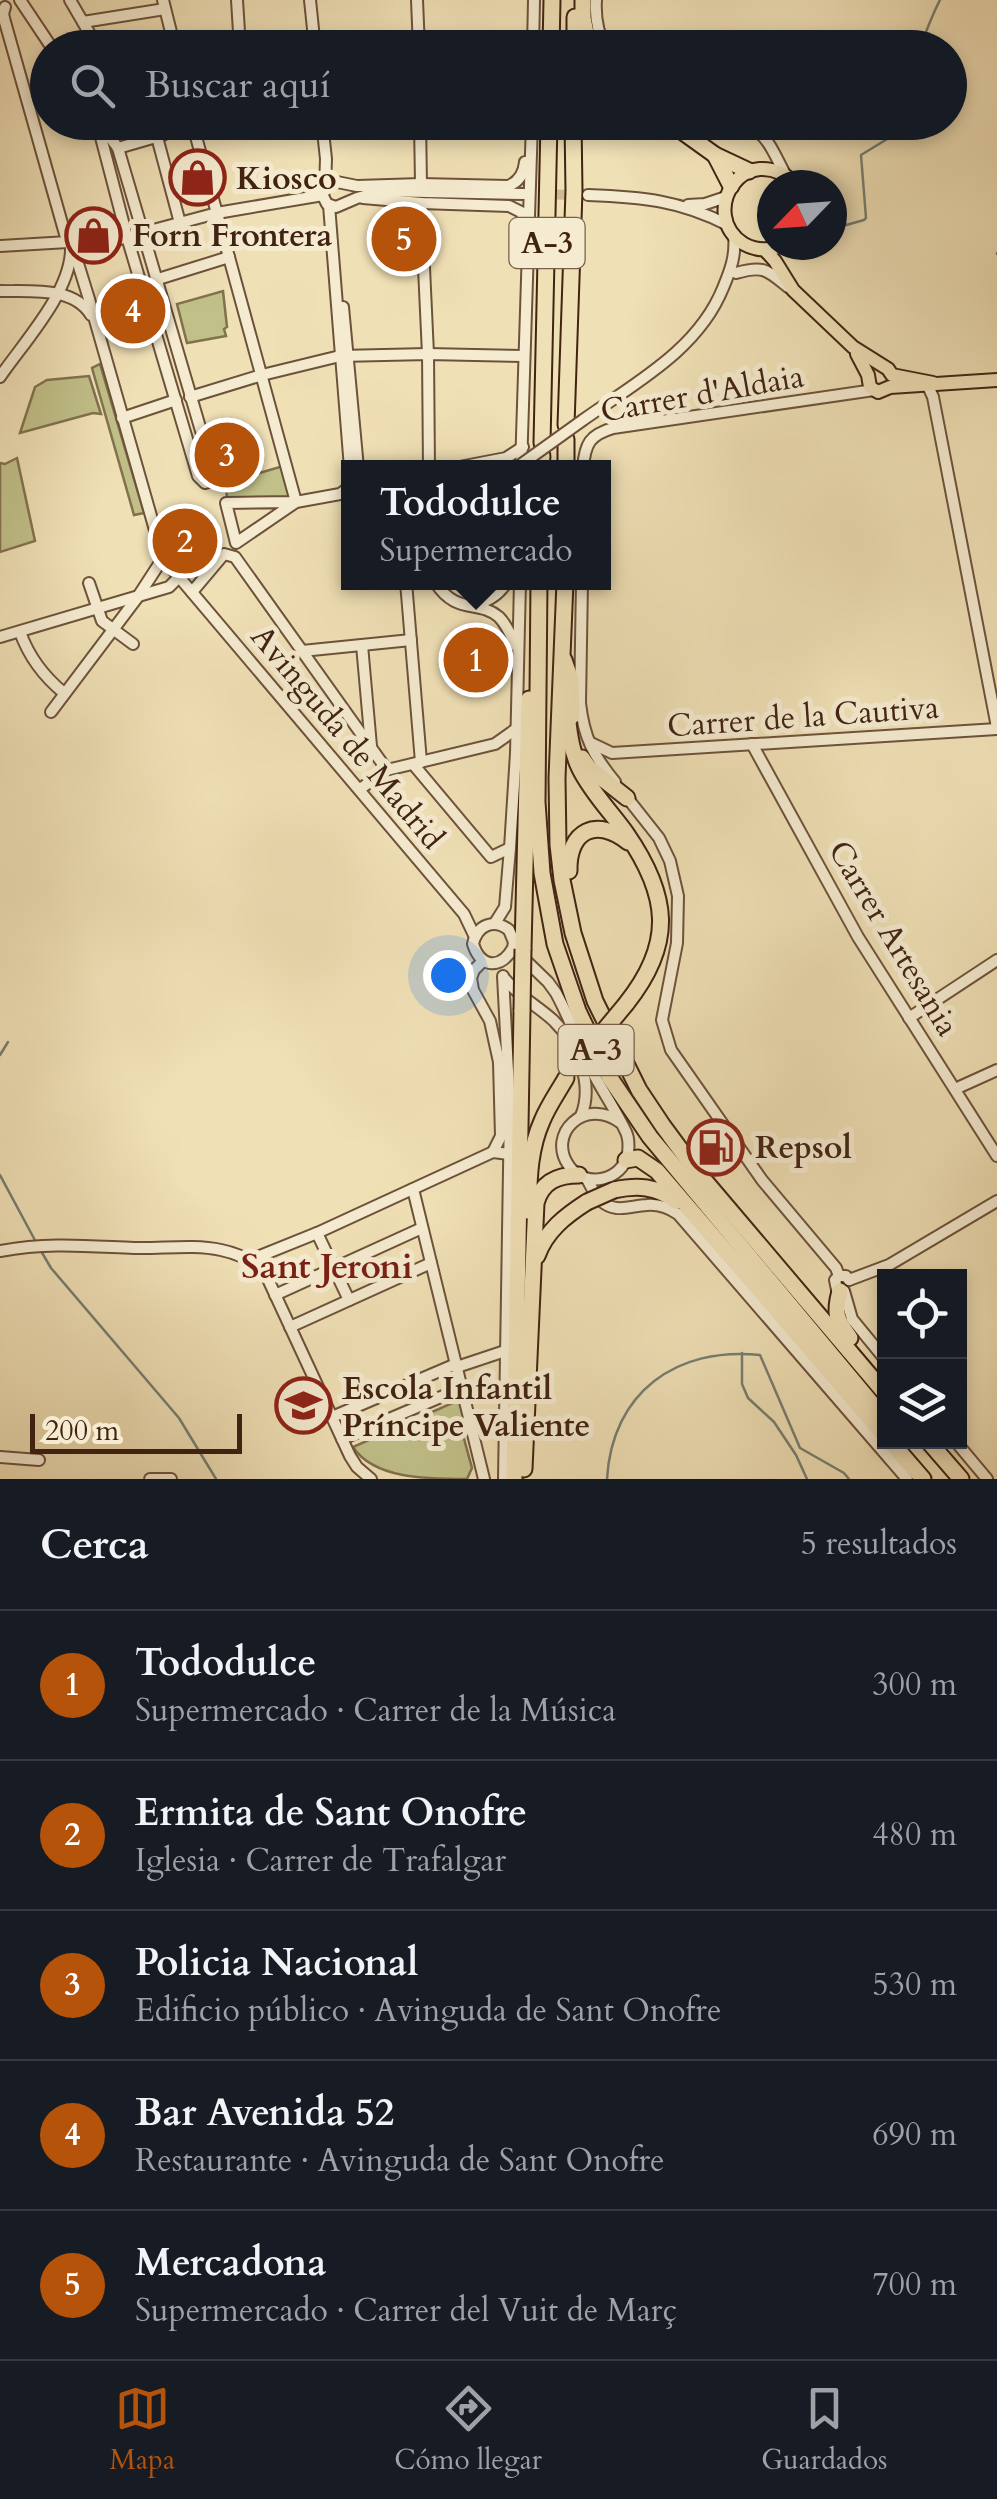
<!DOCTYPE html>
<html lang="es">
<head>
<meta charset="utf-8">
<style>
  body { margin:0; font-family:Cardo,serif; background:#242831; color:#f1f3f6 }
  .controls { position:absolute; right:30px; bottom:30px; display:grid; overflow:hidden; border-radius:0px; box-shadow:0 5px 15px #0003 }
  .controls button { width:90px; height:90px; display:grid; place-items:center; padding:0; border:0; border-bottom:2px solid #363941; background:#171b24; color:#f1f3f6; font:50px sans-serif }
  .compass { position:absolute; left:757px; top:170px; width:90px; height:90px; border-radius:50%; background:#171b24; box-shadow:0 5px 15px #0003; rotate:245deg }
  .scale { position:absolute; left:30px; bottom:25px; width:212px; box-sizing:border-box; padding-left:10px; border:5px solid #412312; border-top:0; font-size:28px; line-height:35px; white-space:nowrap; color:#412312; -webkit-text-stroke:8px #f5ebd0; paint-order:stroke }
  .you { position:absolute; left:448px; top:975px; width:35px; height:35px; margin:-25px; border:8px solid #fff; border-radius:50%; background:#1a73e8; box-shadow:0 0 0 15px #1a73e833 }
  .badge { display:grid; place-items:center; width:65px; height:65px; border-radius:50%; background:#b45309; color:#fff; font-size:32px; font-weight:700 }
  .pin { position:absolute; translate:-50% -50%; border:5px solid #fff; box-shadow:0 2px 10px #0006 }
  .popup { position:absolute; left:341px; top:460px; width:270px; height:130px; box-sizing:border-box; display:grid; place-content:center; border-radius:0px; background:#171b24; filter:drop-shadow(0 2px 8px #0005); font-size:32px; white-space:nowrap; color:#9ea1a6 }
  .popup b { font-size:38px; color:#f1f3f6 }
  .popup::after { content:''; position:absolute; left:50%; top:100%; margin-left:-20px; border:20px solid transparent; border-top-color:#171b24 }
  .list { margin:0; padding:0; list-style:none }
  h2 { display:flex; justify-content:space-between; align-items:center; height:130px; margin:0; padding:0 40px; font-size:42px }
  h2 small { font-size:32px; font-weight:400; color:#9ea1a6 }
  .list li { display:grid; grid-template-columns:65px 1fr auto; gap:30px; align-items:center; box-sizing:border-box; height:150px; padding:0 40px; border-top:2px solid #363941 }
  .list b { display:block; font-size:38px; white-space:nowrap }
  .list p { margin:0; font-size:32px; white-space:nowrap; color:#9ea1a6 }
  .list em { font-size:32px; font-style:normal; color:#9ea1a6 }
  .icon { flex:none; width:55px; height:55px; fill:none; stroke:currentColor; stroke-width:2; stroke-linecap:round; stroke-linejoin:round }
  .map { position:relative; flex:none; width:997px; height:1479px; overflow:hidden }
  .search { position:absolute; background:#171b24; box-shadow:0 5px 15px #0003; left:30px; right:30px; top:30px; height:110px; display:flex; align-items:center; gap:25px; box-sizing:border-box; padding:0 35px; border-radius:55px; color:#9ea1a6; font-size:38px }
  .sheet { height:880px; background:#171b24 }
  nav { display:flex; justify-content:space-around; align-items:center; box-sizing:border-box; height:140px; border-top:2px solid #363941; background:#171b24; font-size:28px; color:#9ea1a6 }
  nav a { display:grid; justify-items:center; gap:5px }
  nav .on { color:#b45309 }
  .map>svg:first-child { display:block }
</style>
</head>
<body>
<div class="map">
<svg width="997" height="1479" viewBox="0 0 997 1479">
  <rect width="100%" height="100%" fill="#f0e0b6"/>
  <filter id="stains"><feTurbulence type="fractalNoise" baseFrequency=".002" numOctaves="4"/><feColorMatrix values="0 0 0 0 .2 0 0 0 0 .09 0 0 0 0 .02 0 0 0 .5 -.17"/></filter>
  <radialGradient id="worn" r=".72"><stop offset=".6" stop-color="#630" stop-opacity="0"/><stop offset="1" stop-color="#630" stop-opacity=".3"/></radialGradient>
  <g fill="#c1c089" stroke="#81724e" stroke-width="2.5">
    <polygon points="223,291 227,327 224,329 226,336 187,343 177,304"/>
    <polygon points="100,364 144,513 134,515 92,368"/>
    <polygon points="89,376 101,414 93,413 20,433 35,387 47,380"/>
    <polygon points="17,458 35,541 0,552 0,463 5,464"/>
    <polygon points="283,466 292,498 227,500 226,483"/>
    <path d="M459,1400L465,1421L460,1424L472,1468L467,1479C427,1479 374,1479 353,1447Z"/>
  </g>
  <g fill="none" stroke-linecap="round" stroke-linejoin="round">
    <g stroke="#767f72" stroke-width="2.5">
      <path d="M919,48C927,31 932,15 940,0"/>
      <polyline points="832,229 864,220 866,218 861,155 897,133 897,122"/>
      <polyline points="997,254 997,253"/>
      <polyline points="0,1055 8,1042"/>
      <polyline points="0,1175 37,1244"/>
      <polyline points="41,1251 51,1268 179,1418 216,1479"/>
      <polyline points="742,1353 742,1384 748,1398 774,1422 796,1455 807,1479"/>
      <path d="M607,1479C612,1392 677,1346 760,1355L800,1448L844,1473L849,1479"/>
    </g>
    <polyline stroke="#cdba95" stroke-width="10" stroke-dasharray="10 5" stroke-linecap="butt" points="525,194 578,195"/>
    <defs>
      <g id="minor">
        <polyline points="20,0 52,48"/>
        <polyline points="70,0 98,48"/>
        <polyline points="163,0 175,48"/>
        <polyline points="237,0 240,48"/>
        <polyline points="310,0 315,48"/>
        <polyline points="417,0 419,48"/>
        <path d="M596,0C595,16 598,34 606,48"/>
        <polyline points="5,7 3,14 5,22 65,234 76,257 89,299 163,558 464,914 475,937"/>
        <polyline points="83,22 165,9"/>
        <polyline points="533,48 534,0"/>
        <polyline points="97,122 127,237 198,476 205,483 212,481 214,475 118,148 99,122"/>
        <polyline points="192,122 296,502"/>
        <polyline points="322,122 326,159 325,187"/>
        <polyline points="420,122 421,184"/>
        <path d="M697,122C711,125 742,125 753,129C768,135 777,160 785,174"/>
        <polyline points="157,137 180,223"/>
        <polyline points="118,148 163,135 160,122"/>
        <polyline points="380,191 524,194"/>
        <path d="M382,191L357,198L336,207L327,204L323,196L325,187L337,182L357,186L421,184L508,186C519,182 524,173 525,162"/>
        <path d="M588,195C641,197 679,200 728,225"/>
        <polyline points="363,198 421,203 509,206 521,212 527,223"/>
        <polyline points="421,203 428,354 429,468"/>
        <polyline points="329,205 350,468"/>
        <polyline points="688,205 705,204 726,197"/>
        <polyline points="142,233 217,213 323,195"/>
        <polyline points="0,246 68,242"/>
        <polyline points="71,249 79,251 127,237"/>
        <path d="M736,273C764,265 767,270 788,287"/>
        <polyline points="155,280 229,257"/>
        <path d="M0,291C30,292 73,286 91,315"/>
        <polyline points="343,307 358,468"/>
        <path d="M0,377C24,342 70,293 71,250"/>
        <polyline points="927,384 933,397 997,727"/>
        <polyline points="190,397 262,375 340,356 428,354 524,356"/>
        <polyline points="122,418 176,400"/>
        <path d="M583,420C635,383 698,350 723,288C731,269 736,255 734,235"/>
        <polyline points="454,468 506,458 523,447"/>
        <polyline points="521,468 532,122"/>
        <path d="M583,468C585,443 590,435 613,428L874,390"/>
        <polyline points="296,502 226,503 236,543 296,502 340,494 348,488"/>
        <polyline points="406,582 421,762"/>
        <path d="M435,582C457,616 478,599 499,617C507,625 511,636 516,646"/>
        <path d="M582,582L580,703C584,738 593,755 615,782"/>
        <polyline points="89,583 102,621 133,644"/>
        <polyline points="192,592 224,554 235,557 387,770"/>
        <path d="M471,604C487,603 498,596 507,582"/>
        <path d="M20,632C29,657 43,676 64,693"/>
        <polyline points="0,637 169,587 179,577"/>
        <polyline points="362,645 371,746"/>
        <polyline points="302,651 411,640"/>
        <polyline points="51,712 137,598 163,558"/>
        <polyline points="591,743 612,753 997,729"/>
        <polyline points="752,744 858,937 997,1156"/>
        <polyline points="413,764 491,857 510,848"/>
        <polyline points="360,789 387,770 495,744 516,729"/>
        <polyline points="625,795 659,838 670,861 678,896 677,943 662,1020 671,1050 762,1180 836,1268 839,1276 846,1276 849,1280"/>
        <polyline points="495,923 505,907 510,848 516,753 520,582"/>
        <path d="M513,948C501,969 481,969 473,944C477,925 494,918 509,930L514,942L513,948L517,952L548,982L556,993C568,1015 577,1039 588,1063C599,1086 614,1107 625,1130C629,1137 629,1145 628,1153C623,1181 585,1189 569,1166C546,1134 585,1096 621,1123"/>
        <polyline points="483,961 474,970 471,978 473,990 490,1021 499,1062 501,1136 493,1152"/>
        <polyline points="503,976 510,1109 504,1479"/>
        <path d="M505,979C519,997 538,1006 554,1021C578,1045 594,1084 581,1116"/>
        <polyline points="909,1018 997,960"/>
        <polyline points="955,1089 997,1070"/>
        <path d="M587,1179C591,1186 594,1194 600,1200C615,1214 629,1206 647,1205C658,1204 669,1208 678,1214L907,1479"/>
        <polyline points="413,1189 484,1479"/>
        <polyline points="317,1233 349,1300"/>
        <path d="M0,1251C49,1242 86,1246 134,1248C162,1249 193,1244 221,1250C240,1254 256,1261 267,1277L350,1456L357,1467L371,1479"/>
        <polyline points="250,1260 317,1233 493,1152 509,1154"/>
        <polyline points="839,1276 835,1280 837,1290 844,1291 852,1319 884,1358"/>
        <polyline points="849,1280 889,1265 997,1201"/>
        <polyline points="275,1295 422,1228"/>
        <polyline points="290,1327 431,1263"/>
        <polyline points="457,1367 505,1351"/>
        <polyline points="332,1417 456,1364"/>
        <polyline points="342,1439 462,1388"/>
        <polyline points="956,1442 987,1479"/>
        <polyline points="0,1457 39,1460"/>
        <polyline points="150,1479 171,1479"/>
      </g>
      <g id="major">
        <path d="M783,245C770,251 757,251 744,244C697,215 743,135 798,185"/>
        <polyline points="765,250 775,261 793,290 853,347 888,369 892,375 933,383"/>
        <polyline points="857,354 868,375 870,387 878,392 890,387 997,380"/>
      </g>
      <g id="highway">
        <polyline points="583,0 583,18 589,48"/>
        <polyline points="551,48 552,0"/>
        <polyline points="575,48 575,17"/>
        <polyline points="669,122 715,155 749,171"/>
        <polyline points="715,155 731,186"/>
        <polyline points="566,425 574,191 573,122"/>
        <polyline points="542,443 549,122"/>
        <polyline points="541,468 542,456"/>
        <polyline points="566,468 566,439"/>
        <polyline points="539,582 537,802 542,873 555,944 578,1011 610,1078 650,1137 884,1418"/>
        <polyline points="565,582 557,778 558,845 562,880 573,933 595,1001 639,1090 663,1126 694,1168 884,1392"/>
        <polyline points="564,660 571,680 572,716"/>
        <path d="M567,708C568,729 571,751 580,769C592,793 611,812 626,833C669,895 675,943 626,1004"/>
        <polyline points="582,758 589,768 627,798"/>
        <path d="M569,871C568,830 597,817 628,842"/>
        <polyline points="523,949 529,699"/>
        <polyline points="626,1160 638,1158 657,1171 884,1435"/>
        <path d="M614,1190C637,1185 657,1186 676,1201"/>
        <path d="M528,1211C529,1180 529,1150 542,1121C548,1106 558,1092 566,1078"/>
        <path d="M537,1256C546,1231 565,1216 587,1202"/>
        <path d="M840,1291C834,1314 836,1319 850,1338"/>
        <polyline points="891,1442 923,1479"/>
        <polyline points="929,1442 961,1479"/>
        <path d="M524,1469L536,1203C542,1181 558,1175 579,1175"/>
        <polyline points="514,1479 522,1010"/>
      </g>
    </defs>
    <use href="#minor" stroke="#6d523b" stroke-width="14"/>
    <use href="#major" stroke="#412312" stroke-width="16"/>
    <use href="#highway" stroke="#412312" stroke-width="19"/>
    <use href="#minor" stroke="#f5ebd0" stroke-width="10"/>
    <use href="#major" stroke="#f0e0b6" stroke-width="12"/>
    <use href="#highway" stroke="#f0e0b6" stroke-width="15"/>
    <defs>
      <polyline id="minor-bridge" points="516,468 583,420"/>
      <g id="highway-bridge">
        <polyline points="522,1010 523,949"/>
        <polyline points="572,1069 626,1004"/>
        <polyline points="587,1202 614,1190"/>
      </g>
    </defs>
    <use href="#minor-bridge" stroke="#6d523b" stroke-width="14" stroke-linecap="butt"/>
    <use href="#highway-bridge" stroke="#412312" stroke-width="19" stroke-linecap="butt"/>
    <use href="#minor-bridge" stroke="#f5ebd0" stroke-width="10"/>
    <use href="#highway-bridge" stroke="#f0e0b6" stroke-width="15"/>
  </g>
  <defs>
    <symbol id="shop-ring" viewBox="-11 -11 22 22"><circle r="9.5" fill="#f5ebd0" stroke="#8f2418" stroke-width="1.5"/><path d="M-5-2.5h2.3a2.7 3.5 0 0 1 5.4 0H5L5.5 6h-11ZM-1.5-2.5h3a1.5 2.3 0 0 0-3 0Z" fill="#8f2418"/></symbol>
    <symbol id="fuel-ring" viewBox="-11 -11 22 22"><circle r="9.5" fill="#f5ebd0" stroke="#8f2418" stroke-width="1.5"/><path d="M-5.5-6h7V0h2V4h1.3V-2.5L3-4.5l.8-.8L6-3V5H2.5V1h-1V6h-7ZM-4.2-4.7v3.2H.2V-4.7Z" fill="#8f2418"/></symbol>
    <symbol id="school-ring" viewBox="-11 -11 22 22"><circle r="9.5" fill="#f5ebd0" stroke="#8f2418" stroke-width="1.5"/><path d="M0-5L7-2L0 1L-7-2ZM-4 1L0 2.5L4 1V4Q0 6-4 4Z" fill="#8f2418"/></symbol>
  </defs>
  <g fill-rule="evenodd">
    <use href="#shop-ring" x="166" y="146" width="63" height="63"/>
    <use href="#shop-ring" x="62" y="204" width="63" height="63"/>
    <use href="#fuel-ring" x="684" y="1116" width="63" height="63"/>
    <use href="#school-ring" x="272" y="1374" width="63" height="63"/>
  </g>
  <g text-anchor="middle" stroke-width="10" stroke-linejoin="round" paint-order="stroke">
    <g fill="#f5ebd0" stroke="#775f4b" stroke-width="2.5">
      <rect x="509.5" y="218" width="75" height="50" rx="8"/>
      <rect x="558.5" y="1025" width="75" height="50" rx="8"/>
    </g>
    <g font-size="30" font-weight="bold" fill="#412312">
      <text x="547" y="253">A-3</text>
      <text x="596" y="1060">A-3</text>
    </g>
    <g font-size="32" font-weight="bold" fill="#412312" stroke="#f5ebd0" text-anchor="start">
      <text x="236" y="189">Kiosco</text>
      <text x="132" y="246">Forn Frontera</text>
      <text x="755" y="1158">Repsol</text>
      <text x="342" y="1399">Escola Infantil<tspan x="342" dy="37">Príncipe Valiente</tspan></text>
    </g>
    <g font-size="32" fill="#412312" stroke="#f5ebd0">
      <text transform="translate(702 393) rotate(-10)" y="11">Carrer d'Aldaia</text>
      <text transform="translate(803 716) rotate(-4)" y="11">Carrer de la Cautiva</text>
      <text transform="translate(348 737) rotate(50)" y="11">Avinguda de Madrid</text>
      <text transform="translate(894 938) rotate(59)" y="11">Carrer Artesania</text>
    </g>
    <g font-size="35" font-weight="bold" fill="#7a1f14" stroke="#f5ebd0">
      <text x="327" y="1278">Sant Jeroni</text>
    </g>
  </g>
  <rect width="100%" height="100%" filter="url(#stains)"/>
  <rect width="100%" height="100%" fill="url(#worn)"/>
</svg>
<div class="controls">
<button><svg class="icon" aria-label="locate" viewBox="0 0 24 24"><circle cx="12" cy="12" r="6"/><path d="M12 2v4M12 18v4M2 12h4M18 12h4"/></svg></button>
<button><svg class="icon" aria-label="layers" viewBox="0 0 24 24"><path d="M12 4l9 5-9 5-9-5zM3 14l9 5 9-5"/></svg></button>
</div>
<svg class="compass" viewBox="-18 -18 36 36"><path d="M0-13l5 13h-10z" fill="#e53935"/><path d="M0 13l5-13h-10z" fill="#9ea1a6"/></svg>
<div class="scale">200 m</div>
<div class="you"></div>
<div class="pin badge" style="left:476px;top:660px">1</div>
<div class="popup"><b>Tododulce</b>Supermercado</div>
<div class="pin badge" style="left:185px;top:541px">2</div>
<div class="pin badge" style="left:227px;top:455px">3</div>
<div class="pin badge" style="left:133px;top:311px">4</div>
<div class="pin badge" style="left:404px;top:239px">5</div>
<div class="search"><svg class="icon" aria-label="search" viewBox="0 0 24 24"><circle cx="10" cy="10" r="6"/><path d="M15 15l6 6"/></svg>Buscar aquí</div>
</div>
<section class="sheet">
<h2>Cerca<small>5 resultados</small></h2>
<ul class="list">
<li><span class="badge">1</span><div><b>Tododulce</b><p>Supermercado · Carrer de la Música</p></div><em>300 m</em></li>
<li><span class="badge">2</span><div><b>Ermita de Sant Onofre</b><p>Iglesia · Carrer de Trafalgar</p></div><em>480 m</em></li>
<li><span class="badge">3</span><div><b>Policia Nacional</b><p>Edificio público · Avinguda de Sant Onofre</p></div><em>530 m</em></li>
<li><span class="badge">4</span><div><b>Bar Avenida 52</b><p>Restaurante · Avinguda de Sant Onofre</p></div><em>690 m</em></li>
<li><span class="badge">5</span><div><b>Mercadona</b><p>Supermercado · Carrer del Vuit de Març</p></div><em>700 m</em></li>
</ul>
</section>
<nav>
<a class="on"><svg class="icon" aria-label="map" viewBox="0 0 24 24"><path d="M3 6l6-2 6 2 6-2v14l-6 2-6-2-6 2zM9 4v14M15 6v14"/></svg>Mapa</a>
<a><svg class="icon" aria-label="directions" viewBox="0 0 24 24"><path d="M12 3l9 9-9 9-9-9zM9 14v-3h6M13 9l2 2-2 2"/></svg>Cómo llegar</a>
<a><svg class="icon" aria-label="saved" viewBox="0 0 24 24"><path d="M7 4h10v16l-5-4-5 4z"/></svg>Guardados</a>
</nav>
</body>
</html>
